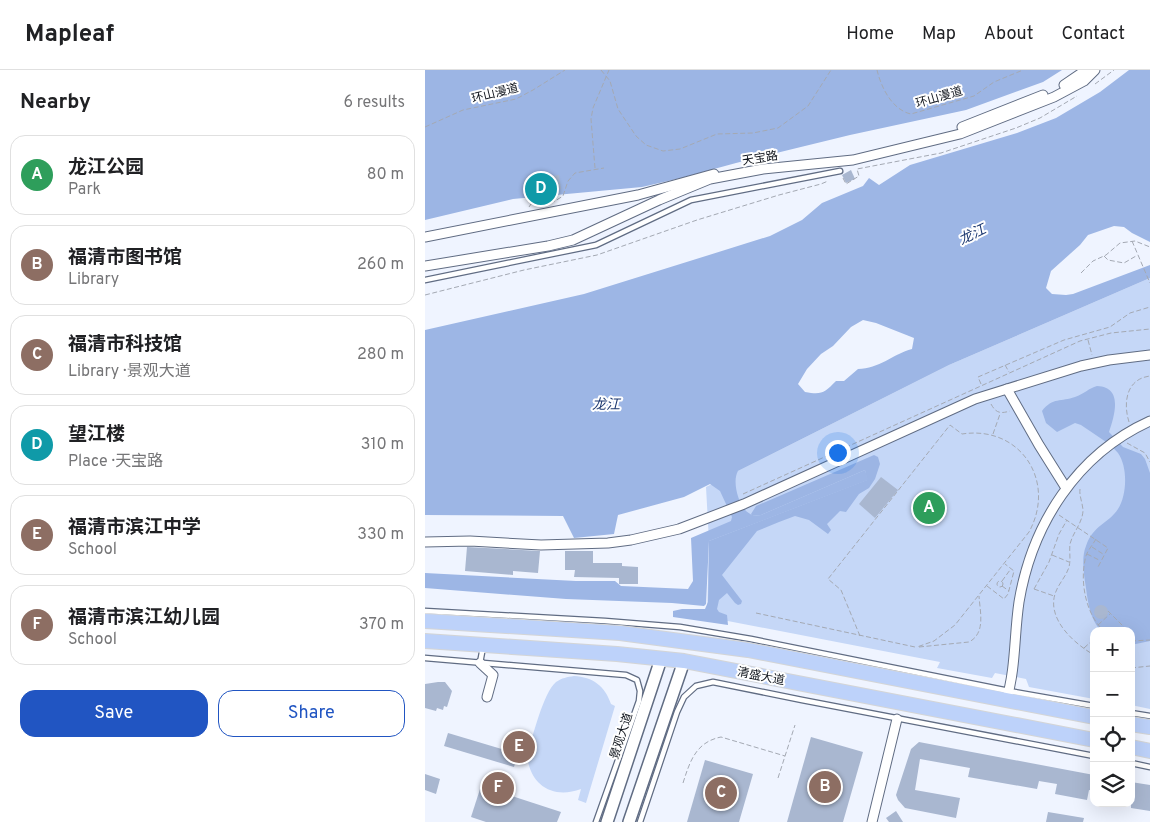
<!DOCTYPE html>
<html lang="en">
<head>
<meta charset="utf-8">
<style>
  body { margin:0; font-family:Overpass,"Noto Sans SC",sans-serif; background:#f6f6f6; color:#202124 }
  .controls { position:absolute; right:15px; bottom:15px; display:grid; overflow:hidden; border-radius:10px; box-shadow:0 5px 20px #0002 }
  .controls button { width:45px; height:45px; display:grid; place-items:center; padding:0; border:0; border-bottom:1px solid #e0e0e0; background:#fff; color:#202124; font:25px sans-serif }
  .you { position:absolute; left:412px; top:382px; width:18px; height:18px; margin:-12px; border:4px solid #fff; border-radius:50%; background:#1a73e8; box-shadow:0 0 0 8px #1a73e833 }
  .badge { display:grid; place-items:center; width:32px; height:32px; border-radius:50%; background:#2155c2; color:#fff; font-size:16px; font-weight:700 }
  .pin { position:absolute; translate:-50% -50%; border:2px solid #fff; box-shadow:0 1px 5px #0006 }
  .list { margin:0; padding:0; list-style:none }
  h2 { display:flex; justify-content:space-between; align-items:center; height:65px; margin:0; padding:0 20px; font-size:21px }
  h2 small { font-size:16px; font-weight:400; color:#757577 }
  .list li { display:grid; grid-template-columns:32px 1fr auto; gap:15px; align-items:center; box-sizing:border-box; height:80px; margin:0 10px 10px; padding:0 10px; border:1px solid #e0e0e0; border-radius:15px }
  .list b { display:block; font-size:19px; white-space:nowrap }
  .list p { margin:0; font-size:16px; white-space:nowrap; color:#757577 }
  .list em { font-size:16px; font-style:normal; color:#757577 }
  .actions { display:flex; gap:10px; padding:15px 20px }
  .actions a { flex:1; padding:11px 0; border:1px solid #2155c2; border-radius:15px; text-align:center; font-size:18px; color:#2155c2 }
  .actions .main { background:#2155c2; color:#fff }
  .icon { flex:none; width:28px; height:28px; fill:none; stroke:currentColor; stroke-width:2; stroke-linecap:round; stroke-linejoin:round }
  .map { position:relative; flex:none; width:725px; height:752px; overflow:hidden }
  header { display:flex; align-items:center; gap:30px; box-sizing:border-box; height:70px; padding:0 25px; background:#fff; border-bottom:1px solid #e0e0e0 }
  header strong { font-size:24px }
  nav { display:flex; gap:28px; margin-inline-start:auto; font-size:18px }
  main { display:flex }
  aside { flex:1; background:#fff }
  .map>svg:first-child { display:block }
</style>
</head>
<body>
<header>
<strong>Mapleaf</strong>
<nav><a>Home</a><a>Map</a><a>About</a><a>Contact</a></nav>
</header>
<main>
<aside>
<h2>Nearby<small>6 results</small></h2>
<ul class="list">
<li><span class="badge" style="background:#2e9e5b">A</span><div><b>龙江公园</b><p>Park</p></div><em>80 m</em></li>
<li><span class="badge" style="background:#8d6e63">B</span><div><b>福清市图书馆</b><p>Library</p></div><em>260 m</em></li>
<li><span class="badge" style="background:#8d6e63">C</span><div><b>福清市科技馆</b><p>Library · 景观大道</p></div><em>280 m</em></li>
<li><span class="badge" style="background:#0f9aa8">D</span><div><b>望江楼</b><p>Place · 天宝路</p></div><em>310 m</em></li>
<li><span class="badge" style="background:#8d6e63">E</span><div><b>福清市滨江中学</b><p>School</p></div><em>330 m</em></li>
<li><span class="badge" style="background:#8d6e63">F</span><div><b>福清市滨江幼儿园</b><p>School</p></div><em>370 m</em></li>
</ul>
<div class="actions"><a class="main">Save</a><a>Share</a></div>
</aside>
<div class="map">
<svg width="725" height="752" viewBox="0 0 725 752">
  <rect width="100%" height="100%" fill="#eff4ff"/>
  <g fill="#c5d7f7">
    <polygon points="725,208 725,639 706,635 706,561 669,561 669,629 604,617 601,609 570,603 567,608 512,598 515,592 282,547 284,471 281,417 524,295"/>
    <path d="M149,606C168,607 180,616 186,634L190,636L161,733L153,730L156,719C127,730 104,714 102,684C108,667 118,623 131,612C137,608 142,607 149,606Z"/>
  </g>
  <g fill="#9cb5e4">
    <polygon points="0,0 637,0 618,12 541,40 425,65 311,93 256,108 217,117 88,129 0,150"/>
    <polygon points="449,385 453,387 455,394 450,409 444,418 434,424 421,442 415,441 402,454 406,460 403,464 384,450 370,446 354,452 332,461 297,505 317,531 316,534 313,535 310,533 302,523 294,530 292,539 294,542 302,545 303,555 248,547 248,541 257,539 280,539 283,532 284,471 442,410 440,400 336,445 327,446 326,444 331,436"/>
  </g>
  <g fill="#9db6e5" fill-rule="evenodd">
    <path d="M704,0H725V172L707,163L699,157L689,156L663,165L655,175L626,201L621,218L627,224L641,225L648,224L725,195V208L524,295L313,401C307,411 313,433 321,441C323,443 326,444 328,446L336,445L440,400L443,410L284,471L281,534L279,536L247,533L141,529L0,518V503L151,511H190L196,516L263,519L268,511L266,468L306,451L307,447L295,421L285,414L259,427L193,445L189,464L149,468L138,446L0,445V260L159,224L345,166L377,150L397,133L438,116L444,108L454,115L485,95L592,63L631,48L675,22ZM438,250L451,253L489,268L487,279C468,284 454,299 433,299L419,311H411C399,323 397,325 380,322L373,314L382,299L396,284L408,276L426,257Z"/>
    <path d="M672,316C698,317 690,344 684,362L698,377L716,384L720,389L725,403V571L706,575V561H676C665,549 663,533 661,518C659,505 656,488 661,476C668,455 683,454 693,439C702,425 703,397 693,383C685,373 667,363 656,355L650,353L632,362L621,353L617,341C628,327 636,332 650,327C659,324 664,318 672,316Z"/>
  </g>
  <g fill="#a9b7d0">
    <polygon points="426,100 430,109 421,113 417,105"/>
    <polygon points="134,105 136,119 128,120 130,130 109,133 107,119 101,120 99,110"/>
    <polygon points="456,407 473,420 450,448 434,434"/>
    <polygon points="42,477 115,481 113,503 88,501 88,505 40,501"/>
    <polygon points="140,481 168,481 168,493 197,493 197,496 213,497 213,514 194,514 194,508 149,507 150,500 140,500"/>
    <circle cx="676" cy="542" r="7"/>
    <polygon points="13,612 20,612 27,621 22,637 19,636 18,640 12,638 11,641 0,638 0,614"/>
    <polygon points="23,663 93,684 89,697 19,676"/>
    <polygon points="386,667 438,682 418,752 362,752"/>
    <polygon points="494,672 669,705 669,721 664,720 662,730 630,724 632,714 614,711 612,719 543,707 545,698 495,689 490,720 535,728 531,748 480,738 473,730 471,725 486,679"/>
    <polygon points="280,690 328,704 314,752 262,752"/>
    <polygon points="0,704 15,709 11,724 0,720"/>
    <polygon points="706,712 725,715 725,741 706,738"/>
    <polygon points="56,716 136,742 132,752 61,752 46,747"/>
    <polygon points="471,741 478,752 464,752 461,748"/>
    <polygon points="623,742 659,748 658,752 621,752"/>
  </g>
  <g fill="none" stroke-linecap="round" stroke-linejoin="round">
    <defs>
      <g id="service">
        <polyline points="0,210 171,175 266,130 415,101"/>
        <polyline points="0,541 180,551 255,557 326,569 584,621 669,636"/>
        <polyline points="0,588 201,605 212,610 215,621 214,631 171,752"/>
        <polyline points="55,593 58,577"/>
        <polyline points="706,643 725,646"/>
        <polyline points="706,693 725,697"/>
        <polyline points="215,752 252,642 259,627 271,616 288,612 377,630 669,686"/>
      </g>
      <g id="minor">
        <polyline points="639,15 661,0"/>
        <polyline points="537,57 618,25"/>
        <polyline points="0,167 213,125 289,104"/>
        <polyline points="0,196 123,176 148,170 234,130 285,109 338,99 428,90 535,64 629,27 659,11 670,0"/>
        <polyline points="582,319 614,375 641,418"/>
        <polyline points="0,472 45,471 116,475 183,473 206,470 254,459 319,434 550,329 656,296 684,290 725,285"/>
        <polyline points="55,593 68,605 62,627"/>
        <path d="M581,631C591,599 589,565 594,532C607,454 652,384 725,351"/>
        <polyline points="447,752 472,649"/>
      </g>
      <g id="tertiary">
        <polyline points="182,752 236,589"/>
        <polyline points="204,752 259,591"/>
      </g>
      <g id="primary">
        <polyline points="0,551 195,563 323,580 669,647"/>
        <polyline points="0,571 192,584 259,591 669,670"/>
        <polyline points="706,654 725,657"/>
        <polyline points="706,677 725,681"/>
      </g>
    </defs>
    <use href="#service" stroke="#606c83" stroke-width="7"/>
    <use href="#minor" stroke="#606c83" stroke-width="11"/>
    <use href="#tertiary" stroke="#606c83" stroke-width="14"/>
    <use href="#primary" stroke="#d4d5d6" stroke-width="16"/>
    <g stroke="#a4a9b3" stroke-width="1" stroke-dasharray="5 2.5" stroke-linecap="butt">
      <polyline points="176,0 185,11 193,39 211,66 221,75 238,81 255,79 292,64 328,63 353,58 383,36 406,0"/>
      <path d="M452,0C456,17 467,40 486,44L549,26L569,12L598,0"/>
      <polyline points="670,14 689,0"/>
      <polyline points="0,57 38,40 91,29 108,20 140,0"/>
      <polyline points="170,98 166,49 168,38 184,0"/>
      <polyline points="418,108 421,114 434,106 432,99 516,83 591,58 615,48 652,26"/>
      <polyline points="104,137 106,134 130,131 138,126 143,111 150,103 179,98"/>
      <polyline points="707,171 725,213"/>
      <polyline points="679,186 683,190 699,193 711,186"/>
      <polyline points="656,203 668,191 681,185 695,173 710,171 725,177"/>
      <polyline points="0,225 99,200 172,185 272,150 354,125 396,114 403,111"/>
      <polyline points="663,270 667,285"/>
      <polyline points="580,295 584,302"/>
      <polyline points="556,314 553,307 639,270 685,257 705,243 725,237"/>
      <path d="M566,334C571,343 575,344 585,341"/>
      <path d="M704,352C698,333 701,309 725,306"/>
      <polyline points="568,364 575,344"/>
      <polyline points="702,373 720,383 725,392"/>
      <path d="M655,419C654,426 658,434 658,441C657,454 648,462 645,474C644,481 646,489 644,497C641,507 633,514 630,524C622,550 650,574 669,585"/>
      <polyline points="318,424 655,271 686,263 725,259"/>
      <polyline points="634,445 683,478 673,497"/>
      <path d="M671,469C667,476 661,482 660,490C655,513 661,545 679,561"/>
      <polyline points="667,477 678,484"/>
      <polyline points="662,484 674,490"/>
      <polyline points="627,485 644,492"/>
      <circle cx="575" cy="514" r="3"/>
      <polyline points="577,511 585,500"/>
      <polyline points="562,516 579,529 583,524 589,501 580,494"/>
      <polyline points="577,516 584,521"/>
      <polyline points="609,519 624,492 634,464 642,450"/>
      <polyline points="609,519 629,526"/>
      <polyline points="683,541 703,561"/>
      <polyline points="331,543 490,577"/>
      <polyline points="673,555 685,544"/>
      <path d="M435,566L416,520L403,509L525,355L537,364C595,355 632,411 604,462L530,555L509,571L492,577"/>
      <polyline points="706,571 725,570"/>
      <path d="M494,577L544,572C561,563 555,542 554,526"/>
      <polyline points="659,578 669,569"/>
      <polyline points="706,598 725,596"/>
      <polyline points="353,708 370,655"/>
      <path d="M258,713C265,691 271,672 296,667L360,686"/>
    </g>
    <use href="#service" stroke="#fff" stroke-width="4.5"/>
    <use href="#minor" stroke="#fff" stroke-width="9"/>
    <use href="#tertiary" stroke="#fff" stroke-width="11"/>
    <use href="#primary" stroke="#bdd2fa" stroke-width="14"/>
  </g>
  <g text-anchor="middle" stroke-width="4" stroke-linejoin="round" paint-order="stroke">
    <g font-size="12" fill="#11161e" stroke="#fff">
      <text transform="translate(70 23) rotate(-14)" y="4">环山漫道</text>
      <text transform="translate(514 27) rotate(-16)" y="4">环山漫道</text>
      <text transform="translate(335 88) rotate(-9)" y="4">天宝路</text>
      <text transform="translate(336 606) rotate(11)" y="4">清盛大道</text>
      <text transform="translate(196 666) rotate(-72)" y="4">景观大道</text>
    </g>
    <g font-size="14" font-style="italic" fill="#1b376f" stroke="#fff">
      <text transform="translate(547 164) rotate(-26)" y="5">龙江</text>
      <text x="181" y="339">龙江</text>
    </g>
  </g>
</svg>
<div class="controls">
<button>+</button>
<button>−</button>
<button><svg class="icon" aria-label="locate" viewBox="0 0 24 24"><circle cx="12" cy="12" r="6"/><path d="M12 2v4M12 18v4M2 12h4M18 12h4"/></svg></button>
<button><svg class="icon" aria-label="layers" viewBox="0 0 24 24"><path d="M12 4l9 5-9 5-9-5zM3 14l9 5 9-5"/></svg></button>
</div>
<div class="you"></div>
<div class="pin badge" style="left:504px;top:438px;background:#2e9e5b">A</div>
<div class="pin badge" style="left:400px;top:717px;background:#8d6e63">B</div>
<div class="pin badge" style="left:296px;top:723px;background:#8d6e63">C</div>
<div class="pin badge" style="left:116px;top:119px;background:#0f9aa8">D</div>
<div class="pin badge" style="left:94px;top:677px;background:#8d6e63">E</div>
<div class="pin badge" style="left:73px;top:718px;background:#8d6e63">F</div>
</div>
</main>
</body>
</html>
